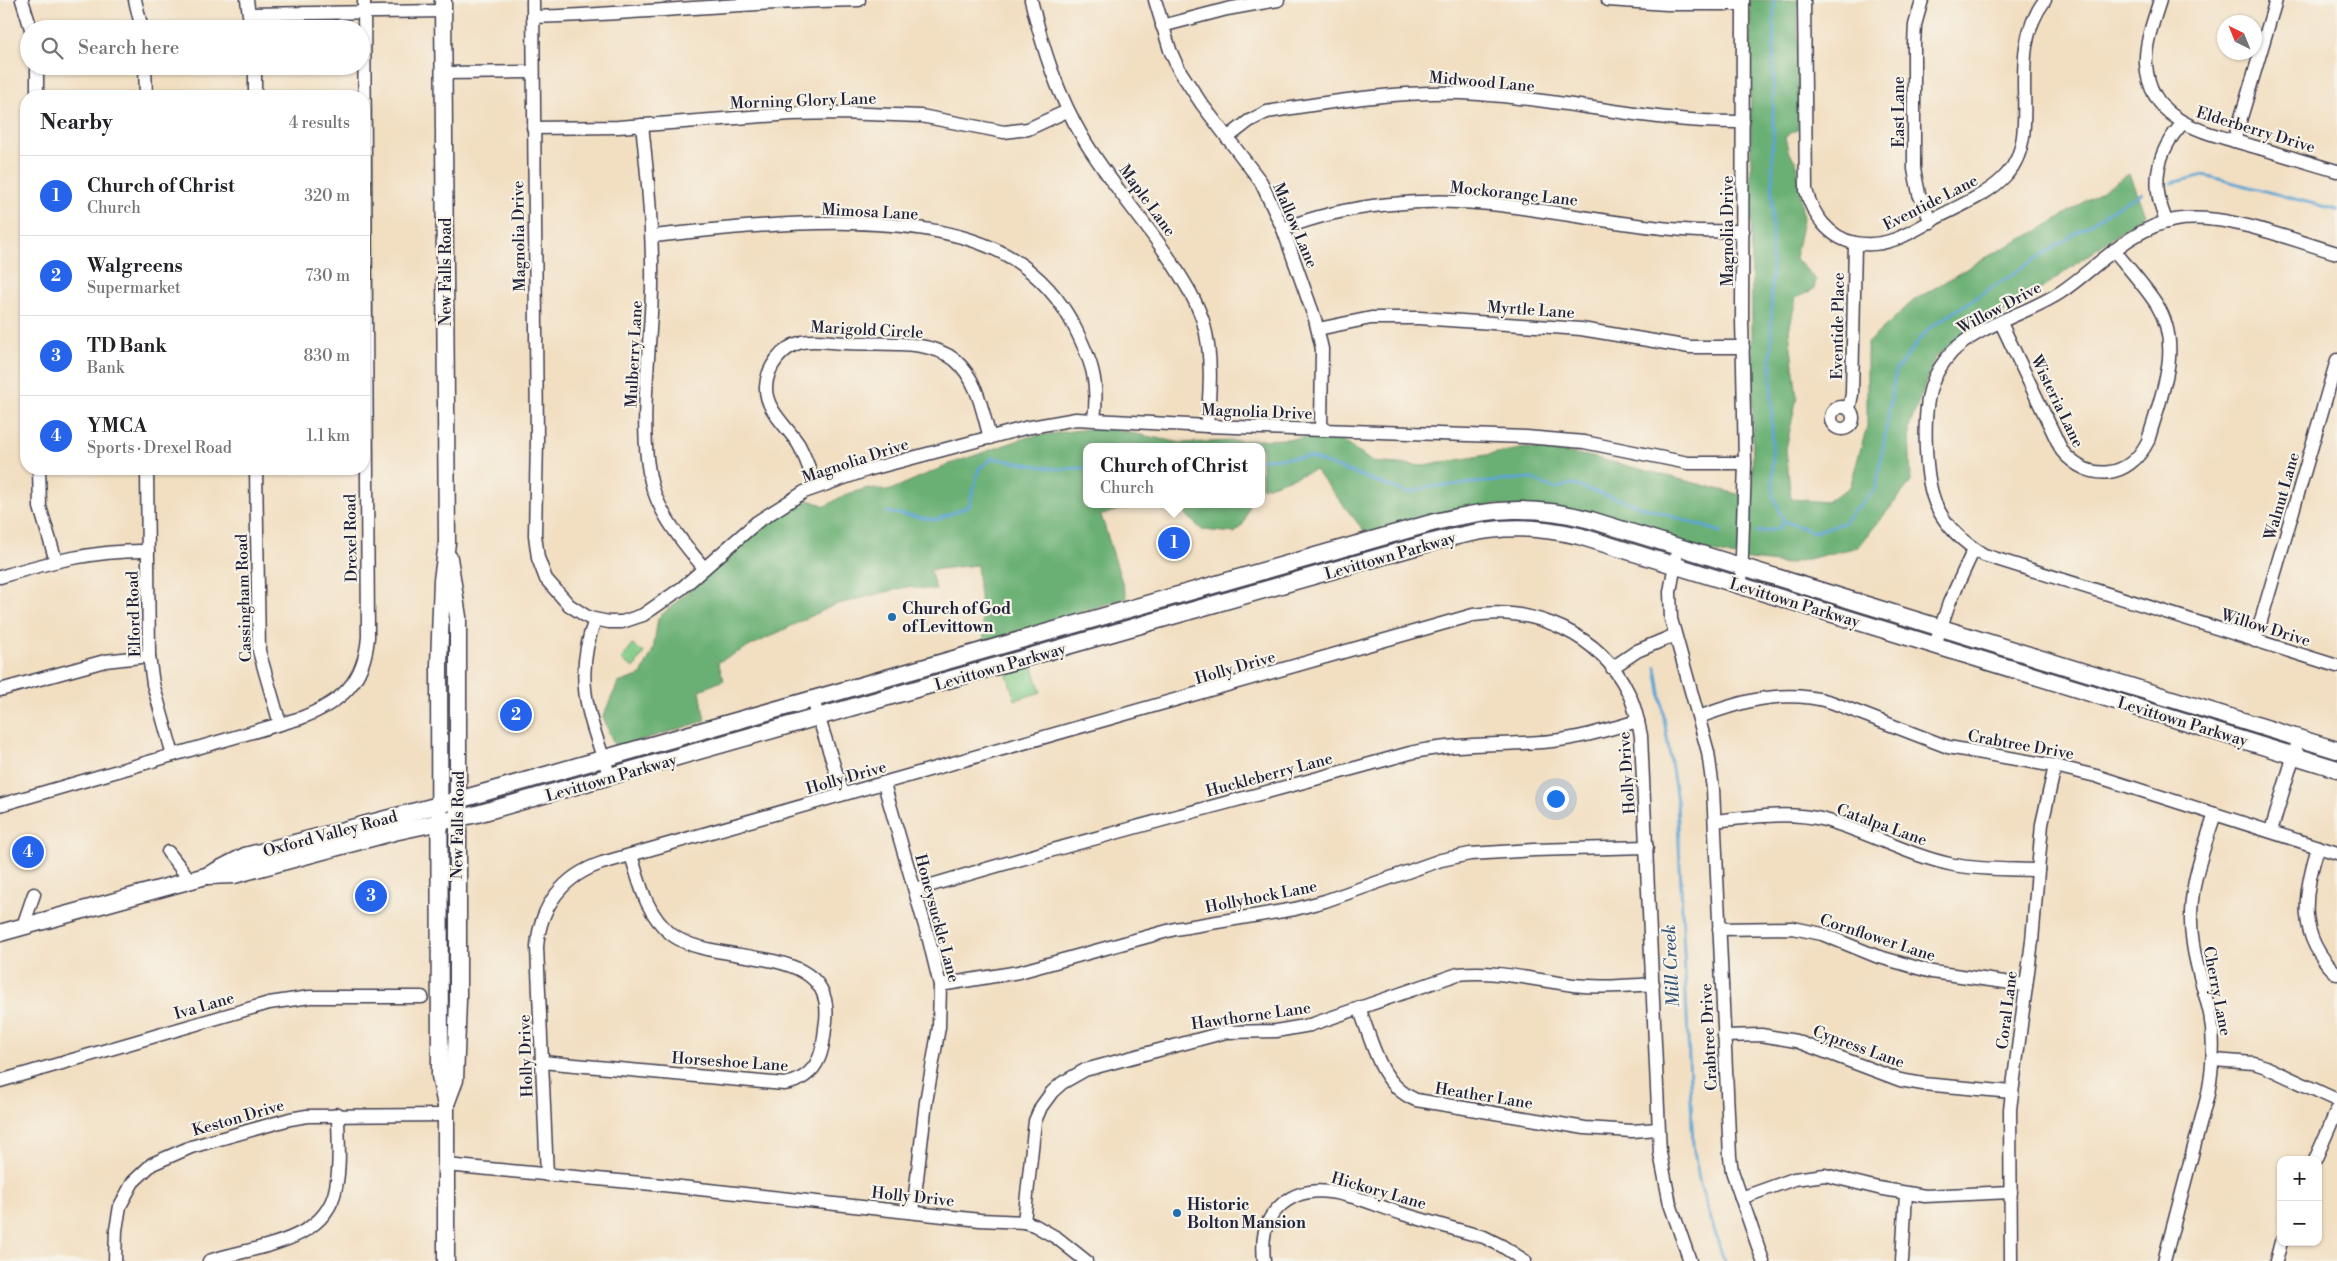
<!DOCTYPE html>
<html lang="en">
<head>
<meta charset="utf-8">
<style>
  body { margin:0; font-family:"Libre Bodoni",serif; background:#f6f6f6; color:#202124 }
  .controls { position:absolute; right:15px; bottom:15px; display:grid; overflow:hidden; border-radius:10px; box-shadow:0 1px 4px #0004 }
  .controls button { width:45px; height:45px; display:grid; place-items:center; padding:0; border:0; border-bottom:1px solid #e0e0e0; background:#fff; color:#202124; font:25px sans-serif }
  .compass { position:absolute; left:2217px; top:15px; width:45px; height:45px; border-radius:50%; background:#fff; box-shadow:0 1px 4px #0004; rotate:317deg }
  .you { position:absolute; left:1555px; top:798px; width:18px; height:18px; margin:-12px; border:4px solid #fff; border-radius:50%; background:#1a73e8; box-shadow:0 0 0 8px #1a73e833 }
  .badge { display:grid; place-items:center; width:32px; height:32px; border-radius:50%; background:#2563eb; color:#fff; font-size:16px; font-weight:700 }
  .pin { position:absolute; translate:-50% -50%; border:2px solid #fff; box-shadow:0 1px 5px #0006 }
  .popup { position:absolute; left:1083px; top:443px; width:182px; height:65px; box-sizing:border-box; display:grid; place-content:center; border-radius:10px; background:#fff; filter:drop-shadow(0 1px 4px #0005); font-size:16px; white-space:nowrap; color:#757577 }
  .popup b { font-size:19px; color:#202124 }
  .popup::after { content:''; position:absolute; left:50%; top:100%; margin-left:-10px; border:10px solid transparent; border-top-color:#fff }
  .list { margin:0; padding:0; list-style:none }
  h2 { display:flex; justify-content:space-between; align-items:center; height:65px; margin:0; padding:0 20px; font-size:21px }
  h2 small { font-size:16px; font-weight:400; color:#757577 }
  .list li { display:grid; grid-template-columns:32px 1fr auto; gap:15px; align-items:center; box-sizing:border-box; height:80px; padding:0 20px; border-top:1px solid #e0e0e0 }
  .list b { display:block; font-size:19px; white-space:nowrap }
  .list p { margin:0; font-size:16px; white-space:nowrap; color:#757577 }
  .list em { font-size:16px; font-style:normal; color:#757577 }
  .icon { flex:none; width:28px; height:28px; fill:none; stroke:currentColor; stroke-width:2; stroke-linecap:round; stroke-linejoin:round }
  .map { position:relative; flex:none; width:2337px; height:1261px; overflow:hidden }
  .search { position:absolute; background:#fff; box-shadow:0 1px 4px #0004; left:20px; top:20px; width:350px; height:55px; display:flex; align-items:center; gap:12px; box-sizing:border-box; padding:0 18px; border-radius:28px; color:#757577; font-size:19px }
  .panel { position:absolute; background:#fff; box-shadow:0 1px 4px #0004; left:20px; top:90px; width:350px; height:385px; border-radius:20px }
  .map>svg:first-child { display:block }
</style>
</head>
<body>
<div class="map">
<svg width="2337" height="1261" viewBox="0 0 2337 1261">
  <rect width="100%" height="100%" fill="#f7f3e8"/>
  <filter id="ink" filterUnits="userSpaceOnUse"><feTurbulence type="fractalNoise" baseFrequency=".02" numOctaves="2"/><feDisplacementMap in="SourceGraphic" scale="10" xChannelSelector="R" yChannelSelector="G"/><feConvolveMatrix kernelMatrix="1 2 1 2 8 2 1 2 1" color-interpolation-filters="sRGB"/></filter>
  <filter id="wash" filterUnits="userSpaceOnUse"><feTurbulence type="fractalNoise" baseFrequency=".0096" numOctaves="4" result="noise"/><feDisplacementMap in="SourceGraphic" scale="20" xChannelSelector="R" yChannelSelector="G"/><feGaussianBlur stdDeviation="1.12" result="paint"/><feColorMatrix in="noise" values="0 0 0 0 0 0 0 0 0 0 0 0 0 0 0 0 0 1.4 0 .05"/><feComposite in="paint" operator="in"/></filter>
  <g filter="url(#wash)">
    <rect width="100%" height="100%" fill="#f2dfc2"/>
    <g fill="#83cc88" stroke="#527762">
      <polygon points="632,645 644,652 634,668 621,660"/>
      <polygon points="1032,664 1041,692 1015,700 1006,672"/>
    </g>
    <g fill="#6ab074" stroke="#466958">
      <polygon points="1750,0 1798,0 1798,129 1785,137 1788,150 1797,164 1803,220 1795,258 1816,280 1814,289 1796,298 1789,331 1797,397 1786,449 1791,499 1826,502 1850,487 1867,426 1867,343 1913,301 1981,260 2041,229 2129,174 2145,214 2044,287 1935,357 1909,428 1911,482 1858,547 1787,564 1749,560 1496,504 1397,527 1365,532 1315,470 1262,488 1262,447 1086,447 1086,504 1142,504 1101,515 1127,598 984,642 977,565 930,570 936,590 906,587 834,605 718,662 724,680 700,690 705,721 615,748 603,716 618,683 641,675 653,650 658,618 740,546 782,513 809,500 826,506 844,495 868,488 888,491 950,464 1028,437 1101,427 1181,443 1338,437 1372,462 1423,466 1526,448 1558,451 1593,457 1753,498"/>
      <polygon points="1175,504 1249,504 1244,523 1235,533 1202,530"/>
    </g>
    <g fill="none" stroke-linecap="round" stroke-linejoin="round">
      <g stroke="#5ca4d3" stroke-width="3">
        <polyline points="1774,0 1771,362 1773,496 1784,521 1814,532 1843,523 1876,488 1896,370 1929,328 2118,206 2142,193"/>
        <polyline points="2171,183 2204,175 2337,210"/>
        <polyline points="1262,459 1309,457 1408,493 1428,487 1530,478 1555,489 1571,484 1721,532"/>
        <polyline points="886,512 936,520 969,506 979,469 992,458 1055,469 1086,468"/>
        <polyline points="1757,532 1778,529 1784,521"/>
        <polyline points="1656,667 1677,801 1693,1145 1700,1184 1724,1261"/>
      </g>
    </g>
  </g>
  <g filter="url(#ink)">
    <g fill="none" stroke-linecap="round" stroke-linejoin="round">
      <defs>
        <g id="minor">
          <polyline points="22,0 31,29"/>
          <polyline points="135,0 142,29"/>
          <polyline points="247,0 251,29"/>
          <polyline points="533,0 537,439 535,535 538,558 546,579 569,605 589,618 609,622 622,622 643,615 682,588 757,522 804,492 867,470 1025,428 1076,419 1207,426 1526,437 1584,442 1688,463 1745,463"/>
          <path d="M1031,0C1043,49 1057,94 1083,138C1109,182 1145,221 1173,264C1185,283 1196,300 1203,321C1213,356 1210,391 1207,426"/>
          <polyline points="1155,0 1170,50 1178,68 1201,103 1261,182 1283,229 1315,319 1322,349 1321,430"/>
          <polyline points="1608,0 1667,4 1743,4"/>
          <path d="M1804,0L1806,190C1812,214 1829,238 1855,243C1886,249 1910,233 1936,218C1959,206 1990,194 2007,174C2045,132 2002,56 2045,0"/>
          <polyline points="1922,0 1915,25 1914,44 1914,169 1919,194 1931,222"/>
          <path d="M2160,0C2154,20 2145,42 2146,64C2150,124 2206,132 2252,146C2281,154 2309,163 2337,171"/>
          <polyline points="250,14 443,11"/>
          <path d="M533,17C642,14 750,1 859,0"/>
          <polyline points="1162,26 1227,9 1278,0"/>
          <polyline points="37,66 37,96"/>
          <polyline points="145,66 146,96"/>
          <polyline points="255,66 255,96"/>
          <polyline points="443,73 533,72"/>
          <path d="M642,125C648,178 653,231 652,284C652,344 636,433 653,489C663,519 684,544 704,568"/>
          <polyline points="533,128 618,127 791,114 840,113 921,116 1004,132 1028,129 1067,111"/>
          <path d="M1227,138L1249,121L1267,112C1334,101 1411,89 1479,94C1567,100 1654,123 1743,122"/>
          <polyline points="2234,141 2276,0"/>
          <path d="M2167,222C2150,186 2156,152 2183,123"/>
          <path d="M1283,229C1345,204 1425,197 1491,204C1555,211 1619,225 1683,230C1703,232 1723,231 1743,231"/>
          <path d="M652,236C752,226 925,203 1013,259C1040,276 1061,300 1075,328C1092,362 1099,382 1094,419"/>
          <path d="M2337,253C2288,239 2226,212 2175,220C2130,228 2098,267 2061,292C2028,314 1980,324 1952,352C1944,361 1936,372 1932,384C1922,412 1924,480 1937,507C1947,528 1964,543 1984,555L2337,666"/>
          <path d="M2001,323L2062,451C2089,483 2129,479 2148,441C2160,397 2184,348 2157,305C2145,286 2128,268 2114,250"/>
          <polyline points="1318,329 1371,318 1419,318 1581,329 1690,347 1743,347"/>
          <circle cx="1842" cy="418" r="11"/>
          <polyline points="1849,409 1852,394 1855,243"/>
          <polyline points="39,469 40,507 56,561"/>
          <polyline points="147,469 149,656 153,684 173,755"/>
          <polyline points="256,469 259,651 280,724"/>
          <path d="M816,487C811,473 806,458 799,445C788,427 765,410 766,387C767,367 782,347 802,342C817,339 833,343 848,343C880,345 928,338 955,360C978,380 982,410 990,438"/>
          <polyline points="1678,547 1670,592 1671,619 1708,752 1713,789 1730,1157 1732,1171 1763,1261"/>
          <path d="M0,577C49,562 96,550 148,551"/>
          <polyline points="1741,586 1745,463 1742,319 1743,0"/>
          <path d="M595,620C572,680 590,719 610,777"/>
          <polyline points="2255,641 2337,360"/>
          <polyline points="1935,645 1949,603 1974,549"/>
          <polyline points="1612,668 1637,651 1675,635"/>
          <polyline points="0,690 105,661 149,656"/>
          <polyline points="813,700 843,794"/>
          <path d="M1699,717C1745,700 1784,689 1831,702L1948,747L2055,766L2096,776L2337,853"/>
          <polyline points="884,784 929,940 940,985 939,1027 926,1102 913,1212"/>
          <path d="M0,805L301,718C341,702 364,683 368,637L364,0"/>
          <path d="M1715,821C1750,817 1790,811 1825,820C1869,832 1909,856 1954,865C1981,870 2010,869 2038,870"/>
          <polyline points="2271,831 2299,738"/>
          <path d="M2318,847C2304,895 2296,936 2337,974"/>
          <polyline points="168,852 190,880"/>
          <path d="M915,890C1079,840 1245,799 1410,753C1457,742 1504,746 1552,741C1581,738 1610,729 1638,721"/>
          <polyline points="23,926 34,894"/>
          <polyline points="1719,929 1793,928 1822,934 1876,956 1932,972 2026,985"/>
          <polyline points="940,985 1019,972 1175,929 1295,909 1325,901 1441,860 1470,854 1534,850 1647,847"/>
          <path d="M1359,1008C1373,1042 1379,1085 1416,1100L1585,1128L1632,1131L1658,1129"/>
          <polyline points="1724,1036 1761,1035 1796,1041 1900,1080 1923,1084 2012,1092"/>
          <polyline points="2213,1060 2254,1063 2266,1067 2337,1100"/>
          <path d="M542,1062L784,1084C799,1082 813,1073 819,1058C824,1047 824,1034 826,1021C835,939 715,969 671,934C646,914 640,884 631,855"/>
          <polyline points="0,1081 269,1003 310,997 422,997"/>
          <polyline points="2315,1160 2337,1110"/>
          <polyline points="446,1165 663,1185 980,1220 1024,1222 1034,1225 1057,1238 1086,1261"/>
          <path d="M547,1175L537,947C540,906 563,876 602,863L1473,615C1534,606 1600,634 1628,692C1635,706 1638,721 1641,736L1660,1153L1670,1204L1690,1261"/>
          <polyline points="1741,1198 1794,1179 1825,1175 1878,1188 1925,1196 2011,1192"/>
          <path d="M1024,1222L1035,1121L1041,1107L1052,1092L1062,1083L1085,1070L1226,1032L1276,1031L1310,1025L1458,974C1497,970 1535,980 1573,985C1599,988 1626,986 1653,984"/>
          <polyline points="115,1261 116,1230 120,1206 133,1182 152,1164 191,1147 290,1119 307,1116 446,1115"/>
          <path d="M209,1261C254,1246 326,1244 336,1187C341,1163 338,1138 338,1114"/>
          <path d="M1264,1261C1262,1241 1263,1223 1278,1208C1312,1173 1364,1202 1403,1214C1430,1222 1457,1230 1484,1237L1502,1246L1525,1261"/>
          <polyline points="1902,1261 1906,1194"/>
          <polyline points="2011,1261 2010,1109 2032,941 2042,824 2055,766"/>
          <path d="M2164,1261L2208,1094C2213,1067 2215,1041 2210,1014C2205,991 2196,968 2193,944C2185,898 2201,856 2215,814"/>
          <polyline points="2276,1261 2281,1242"/>
        </g>
        <g id="major">
          <polyline points="443,0 447,543 442,580 439,665 440,1076 446,1106 446,1261"/>
          <path d="M207,876L234,875L394,832L477,814L1429,543C1486,528 1522,522 1579,536L2337,769"/>
          <path d="M0,933L206,876L245,856L458,800L1435,522C1491,508 1536,505 1591,520L2337,750"/>
          <polyline points="446,1104 455,1080 458,1000 458,617 449,558"/>
        </g>
      </defs>
      <use href="#minor" stroke="#413e4f" stroke-width="15"/>
      <use href="#major" stroke="#413e4f" stroke-width="19"/>
      <use href="#minor" stroke="#fff" stroke-width="12"/>
      <use href="#major" stroke="#fff" stroke-width="16"/>
    </g>
  </g>
  <g fill="#1f6fb2" stroke="#f7f3e8" stroke-width="2">
    <circle cx="892" cy="617" r="5"/>
    <circle cx="1177" cy="1213" r="5"/>
  </g>
  <g text-anchor="middle" stroke-width="4.5" stroke-linejoin="round" paint-order="stroke">
    <g font-size="16" fill="#22223b" stroke="#f7f3e8">
      <text transform="translate(1482 81) rotate(5)" y="6">Midwood Lane</text>
      <text transform="translate(803 100) rotate(-2)" y="6">Morning Glory Lane</text>
      <text transform="translate(1898 112) rotate(-90)" y="6">East Lane</text>
      <text transform="translate(2256 129) rotate(17)" y="6">Elderberry Drive</text>
      <text transform="translate(1514 193) rotate(6)" y="6">Mockorange Lane</text>
      <text transform="translate(1148 200) rotate(54)" y="6">Maple Lane</text>
      <text transform="translate(1930 202) rotate(-27)" y="6">Eventide Lane</text>
      <text transform="translate(870 211) rotate(3)" y="6">Mimosa Lane</text>
      <text transform="translate(1296 225) rotate(67)" y="6">Mallow Lane</text>
      <text transform="translate(1727 231) rotate(-90)" y="6">Magnolia Drive</text>
      <text transform="translate(518 236) rotate(-91)" y="6">Magnolia Drive</text>
      <text transform="translate(445 272) rotate(-90)" y="6">New Falls Road</text>
      <text transform="translate(1999 307) rotate(-28)" y="6">Willow Drive</text>
      <text transform="translate(1531 309) rotate(4)" y="6">Myrtle Lane</text>
      <text transform="translate(1837 326) rotate(-89)" y="6">Eventide Place</text>
      <text transform="translate(867 329) rotate(3)" y="6">Marigold Circle</text>
      <text transform="translate(633 354) rotate(-87)" y="6">Mulberry Lane</text>
      <text transform="translate(2058 401) rotate(64)" y="6">Wisteria Lane</text>
      <text transform="translate(1257 411) rotate(2)" y="6">Magnolia Drive</text>
      <text transform="translate(855 460) rotate(-18)" y="6">Magnolia Drive</text>
      <text transform="translate(2281 496) rotate(-74)" y="6">Walnut Lane</text>
      <text transform="translate(350 538) rotate(-91)" y="6">Drexel Road</text>
      <text transform="translate(1390 555) rotate(-16)" y="6">Levittown Parkway</text>
      <text transform="translate(243 598) rotate(-92)" y="6">Cassingham Road</text>
      <text transform="translate(1795 602) rotate(17)" y="6">Levittown Parkway</text>
      <text transform="translate(133 614) rotate(-92)" y="6">Elford Road</text>
      <text transform="translate(2266 627) rotate(17)" y="6">Willow Drive</text>
      <text transform="translate(1000 666) rotate(-16)" y="6">Levittown Parkway</text>
      <text transform="translate(1235 667) rotate(-16)" y="6">Holly Drive</text>
      <text transform="translate(2183 721) rotate(17)" y="6">Levittown Parkway</text>
      <text transform="translate(2021 744) rotate(10)" y="6">Crabtree Drive</text>
      <text transform="translate(1626 773) rotate(-94)" y="6">Holly Drive</text>
      <text transform="translate(1269 774) rotate(-15)" y="6">Huckleberry Lane</text>
      <text transform="translate(611 777) rotate(-16)" y="6">Levittown Parkway</text>
      <text transform="translate(846 777) rotate(-16)" y="6">Holly Drive</text>
      <text transform="translate(1882 824) rotate(20)" y="6">Catalpa Lane</text>
      <text transform="translate(457 825) rotate(-89)" y="6">New Falls Road</text>
      <text transform="translate(330 833) rotate(-15)" y="6">Oxford Valley Road</text>
      <text transform="translate(1261 896) rotate(-11)" y="6">Hollyhock Lane</text>
      <text transform="translate(938 918) rotate(75)" y="6">Honeysuckle Lane</text>
      <text transform="translate(1878 937) rotate(18)" y="6">Cornflower Lane</text>
      <text transform="translate(2218 991) rotate(79)" y="6">Cherry Lane</text>
      <text transform="translate(204 1005) rotate(-16)" y="6">Iva Lane</text>
      <text transform="translate(2006 1010) rotate(-83)" y="6">Coral Lane</text>
      <text transform="translate(1251 1015) rotate(-8)" y="6">Hawthorne Lane</text>
      <text transform="translate(1708 1037) rotate(-93)" y="6">Crabtree Drive</text>
      <text transform="translate(1859 1046) rotate(20)" y="6">Cypress Lane</text>
      <text transform="translate(525 1056) rotate(-92)" y="6">Holly Drive</text>
      <text transform="translate(730 1061) rotate(4)" y="6">Horseshoe Lane</text>
      <text transform="translate(1484 1095) rotate(9)" y="6">Heather Lane</text>
      <text transform="translate(238 1117) rotate(-16)" y="6">Keston Drive</text>
      <text transform="translate(1379 1190) rotate(16)" y="6">Hickory Lane</text>
      <text transform="translate(913 1196) rotate(6)" y="6">Holly Drive</text>
    </g>
    <g font-size="16" font-weight="bold" fill="#22223b" stroke="#f7f3e8" text-anchor="start">
      <text x="902" y="614">Church of God<tspan x="902" dy="18">of Levittown</tspan></text>
      <text x="1187" y="1210">Historic<tspan x="1187" dy="18">Bolton Mansion</tspan></text>
    </g>
    <g font-size="18" font-style="italic" fill="#395678" stroke="#f7f3e8">
      <text transform="translate(1671 966) rotate(-93)" y="6">Mill Creek</text>
    </g>
  </g>
</svg>
<div class="controls">
<button>+</button>
<button>−</button>
</div>
<svg class="compass" viewBox="-18 -18 36 36"><path d="M0-13l5 13h-10z" fill="#e53935"/><path d="M0 13l5-13h-10z" fill="#757577"/></svg>
<div class="you"></div>
<div class="pin badge" style="left:1174px;top:543px">1</div>
<div class="popup"><b>Church of Christ</b>Church</div>
<div class="pin badge" style="left:516px;top:715px">2</div>
<div class="pin badge" style="left:371px;top:896px">3</div>
<div class="pin badge" style="left:28px;top:852px">4</div>
<div class="search"><svg class="icon" aria-label="search" viewBox="0 0 24 24"><circle cx="10" cy="10" r="6"/><path d="M15 15l6 6"/></svg>Search here</div>
<section class="panel">
<h2>Nearby<small>4 results</small></h2>
<ul class="list">
<li><span class="badge">1</span><div><b>Church of Christ</b><p>Church</p></div><em>320 m</em></li>
<li><span class="badge">2</span><div><b>Walgreens</b><p>Supermarket</p></div><em>730 m</em></li>
<li><span class="badge">3</span><div><b>TD Bank</b><p>Bank</p></div><em>830 m</em></li>
<li><span class="badge">4</span><div><b>YMCA</b><p>Sports · Drexel Road</p></div><em>1.1 km</em></li>
</ul>
</section>
</div>
</body>
</html>
